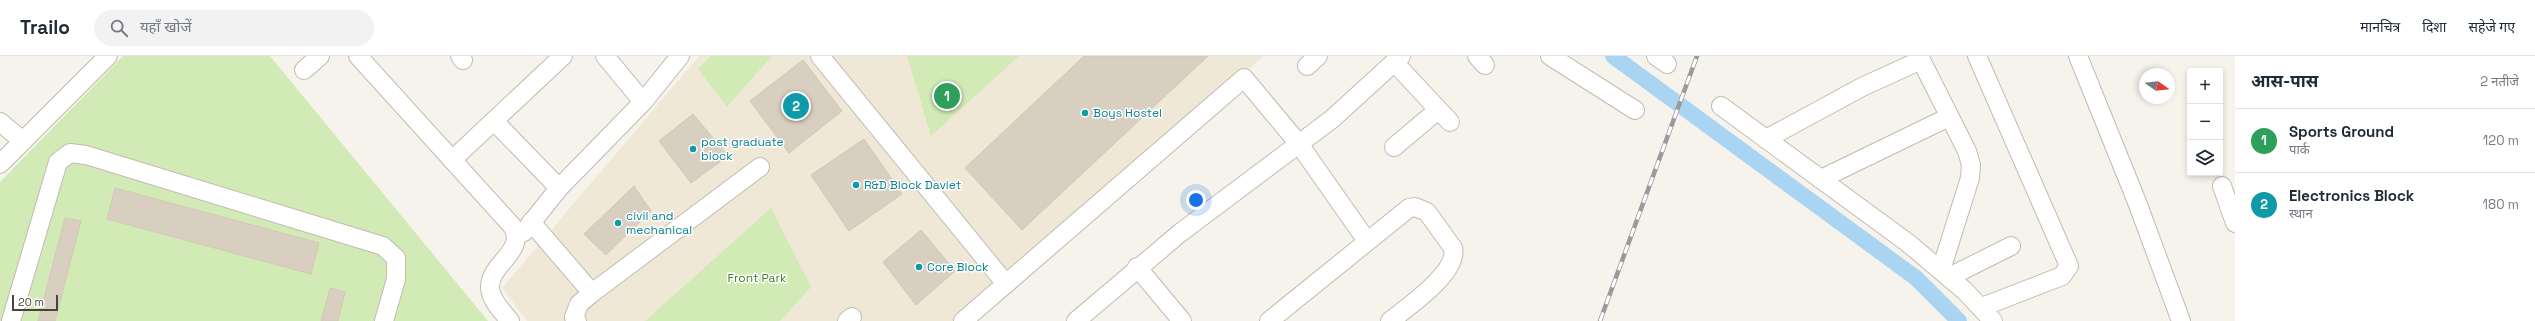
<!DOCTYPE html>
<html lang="hi">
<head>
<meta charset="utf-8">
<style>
  body { margin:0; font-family:"Space Grotesk","Noto Sans Devanagari",sans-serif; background:#f2f2f3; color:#1f2937 }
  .controls { position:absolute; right:12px; top:12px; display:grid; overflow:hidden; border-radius:4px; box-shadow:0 2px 6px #0003 }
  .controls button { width:36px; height:36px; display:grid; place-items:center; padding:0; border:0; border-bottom:1px solid #e0e1e3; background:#fff; color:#1f2937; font:20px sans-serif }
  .compass { position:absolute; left:2139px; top:12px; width:36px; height:36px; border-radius:50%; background:#fff; box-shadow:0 2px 6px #0003; rotate:104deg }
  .scale { position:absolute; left:12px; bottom:10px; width:46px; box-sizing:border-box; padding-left:4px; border:2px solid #4b4439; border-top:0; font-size:11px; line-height:14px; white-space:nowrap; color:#4b4439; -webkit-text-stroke:3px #fff; paint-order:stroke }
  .you { position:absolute; left:1196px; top:144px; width:14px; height:14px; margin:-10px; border:3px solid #fff; border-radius:50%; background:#1a73e8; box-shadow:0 0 0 6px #1a73e833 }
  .badge { display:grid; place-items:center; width:26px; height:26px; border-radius:50%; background:#fc3f1d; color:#fff; font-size:13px; font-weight:700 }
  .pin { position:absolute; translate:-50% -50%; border:2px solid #fff; box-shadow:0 1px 4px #0006 }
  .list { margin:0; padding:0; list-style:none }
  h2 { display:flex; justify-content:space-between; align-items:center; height:52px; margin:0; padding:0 16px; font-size:17px }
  h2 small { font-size:13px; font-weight:400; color:#747a83 }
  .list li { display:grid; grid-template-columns:26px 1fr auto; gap:12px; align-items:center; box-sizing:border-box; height:64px; padding:0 16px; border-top:1px solid #e0e1e3 }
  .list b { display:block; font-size:15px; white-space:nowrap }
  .list p { margin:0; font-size:13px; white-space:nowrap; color:#747a83 }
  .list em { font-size:13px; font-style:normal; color:#747a83 }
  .icon { flex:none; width:22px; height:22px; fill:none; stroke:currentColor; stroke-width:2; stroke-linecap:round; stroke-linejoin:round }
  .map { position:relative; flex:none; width:2235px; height:265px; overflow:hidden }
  header { display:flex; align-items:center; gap:24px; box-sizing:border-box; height:56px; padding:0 20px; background:#fff; border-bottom:1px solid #e0e1e3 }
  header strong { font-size:19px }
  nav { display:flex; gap:22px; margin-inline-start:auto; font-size:14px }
  .search { width:280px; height:36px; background:#f2f2f3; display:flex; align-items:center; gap:10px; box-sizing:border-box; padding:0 14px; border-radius:22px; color:#747a83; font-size:15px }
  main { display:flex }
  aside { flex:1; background:#fff }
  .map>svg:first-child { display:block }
</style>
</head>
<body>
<header>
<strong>Trailo</strong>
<div class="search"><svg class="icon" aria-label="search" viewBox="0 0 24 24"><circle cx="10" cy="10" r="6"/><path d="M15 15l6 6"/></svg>यहाँ खोजें</div>
<nav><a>मानचित्र</a><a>दिशा</a><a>सहेजे गए</a></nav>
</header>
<main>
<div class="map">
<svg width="2235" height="265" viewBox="0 0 2235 265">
  <rect width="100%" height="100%" fill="#f6f3ec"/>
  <polygon fill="#efe8d6" points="699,0 1264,0 1014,214 965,265 527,265 502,232"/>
  <g fill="#d2eab5">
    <polygon points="123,0 270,0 488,265 0,265 0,126"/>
    <polygon points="711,0 772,0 727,51 698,13"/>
    <polygon points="907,0 1019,0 931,80"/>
    <polygon points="771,152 811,231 780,265 645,265"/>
  </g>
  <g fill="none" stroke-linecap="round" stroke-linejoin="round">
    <polyline stroke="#a9d4f2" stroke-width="16" points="1613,0 1916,222 1959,265"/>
  </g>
  <g fill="#d8cfc1" stroke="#d3c7b4">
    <polygon points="1084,0 1208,0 1022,174 965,112"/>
    <polygon points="803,4 842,55 789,97 750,45"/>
    <polygon points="693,58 728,100 691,127 659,85"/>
    <polygon points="864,83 902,138 849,175 811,119"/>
    <polygon points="634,130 651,155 606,199 584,178"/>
    <polygon points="115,132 319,187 311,218 107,163"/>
    <polygon points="65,162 81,165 55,265 38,265"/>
    <polygon points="921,174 955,215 916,249 883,206"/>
    <polygon points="330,232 345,236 338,265 321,265"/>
  </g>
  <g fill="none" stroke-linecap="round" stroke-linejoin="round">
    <defs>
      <g id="minor">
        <path d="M358,0L513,171C526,196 490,207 490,231C490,244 503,256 510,265"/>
        <polyline points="460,0 463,4"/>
        <polyline points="605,0 643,46"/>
        <polyline points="820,0 1006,228"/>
        <polyline points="1477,0 1485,9"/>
        <polyline points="1550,0 1635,54"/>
        <polyline points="1656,0 1667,8"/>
        <polyline points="1919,0 1967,95 1971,109 1970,122 1941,214"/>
        <polyline points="1977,0 2069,210 2062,220 1982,251"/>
        <polyline points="2078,0 2137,146 2181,265"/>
        <polyline points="1394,6 1450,66"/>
        <polyline points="1307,10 1318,0"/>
        <polyline points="304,14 320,0"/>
        <polyline points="1721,50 1908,187 1965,235 1993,265"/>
        <polyline points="494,65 559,132"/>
        <polyline points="0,66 23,85"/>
        <polyline points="1766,83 1862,31 1921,4"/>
        <polyline points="1394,91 1438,54"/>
        <polyline points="452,104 563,0"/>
        <polyline points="0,108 108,0"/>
        <polyline points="1821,123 1949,61"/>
        <polyline points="2222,130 2235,167"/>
        <polyline points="531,166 592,237 760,111"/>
        <polyline points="524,176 559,132 643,46 680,0"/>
        <polyline points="1137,211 1182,265"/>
        <polyline points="1949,221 2011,190"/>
        <polyline points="11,265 58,106 70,97 86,99 383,190 396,202 396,223 384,265"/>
        <polyline points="577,265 574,261 579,248 592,237"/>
        <polyline points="847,265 852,261"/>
        <polyline points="963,265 1244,22 1299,88 1367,185"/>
        <polyline points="1076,265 1180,177 1332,63 1401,0"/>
        <path d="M1269,265L1409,152L1415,151L1427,156L1453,192C1459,216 1408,251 1390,265"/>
      </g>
    </defs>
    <use href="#minor" stroke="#c2bbae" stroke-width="20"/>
    <use href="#minor" stroke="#fff" stroke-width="18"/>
    <defs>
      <polyline id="rail" points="1600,265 1697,0"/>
    </defs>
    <use href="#rail" stroke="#9a9a9a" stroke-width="4.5"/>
    <use href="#rail" stroke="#fff" stroke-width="3" stroke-dasharray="9" stroke-linecap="butt"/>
  </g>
  <g fill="#0f9aa8" stroke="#fff" stroke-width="1.5">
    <circle cx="1085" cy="57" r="4"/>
    <circle cx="693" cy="93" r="4"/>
    <circle cx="856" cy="129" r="4"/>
    <circle cx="618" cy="167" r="4"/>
    <circle cx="919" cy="211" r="4"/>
  </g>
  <g text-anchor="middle" stroke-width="3" stroke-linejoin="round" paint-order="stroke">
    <g font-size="12" fill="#0d838f" stroke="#fff" text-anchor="start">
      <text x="1093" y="61">Boys Hostel</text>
      <text x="701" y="90">post graduate<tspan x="701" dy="14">block</tspan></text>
      <text x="864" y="133">R&amp;D Block Daviet</text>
      <text x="626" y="164">civil and<tspan x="626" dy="14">mechanical</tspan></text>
      <text x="927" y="215">Core Block</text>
    </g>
    <g font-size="12" fill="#4a7f2a" stroke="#fff">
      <text x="757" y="226">Front Park</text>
    </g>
  </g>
</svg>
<div class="controls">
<button>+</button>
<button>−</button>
<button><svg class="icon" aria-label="layers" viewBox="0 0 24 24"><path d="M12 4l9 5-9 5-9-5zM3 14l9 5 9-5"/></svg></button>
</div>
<svg class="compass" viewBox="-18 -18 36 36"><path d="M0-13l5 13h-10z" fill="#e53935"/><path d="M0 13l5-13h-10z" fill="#747a83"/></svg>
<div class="scale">20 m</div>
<div class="you"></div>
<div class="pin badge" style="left:947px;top:40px;background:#2e9e5b">1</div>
<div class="pin badge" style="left:796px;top:50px;background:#0f9aa8">2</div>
</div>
<aside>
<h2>आस-पास<small>2 नतीजे</small></h2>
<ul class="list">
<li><span class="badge" style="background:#2e9e5b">1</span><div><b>Sports Ground</b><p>पार्क</p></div><em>120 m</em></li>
<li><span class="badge" style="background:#0f9aa8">2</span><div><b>Electronics Block</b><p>स्थान</p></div><em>180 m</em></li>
</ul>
</aside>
</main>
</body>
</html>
